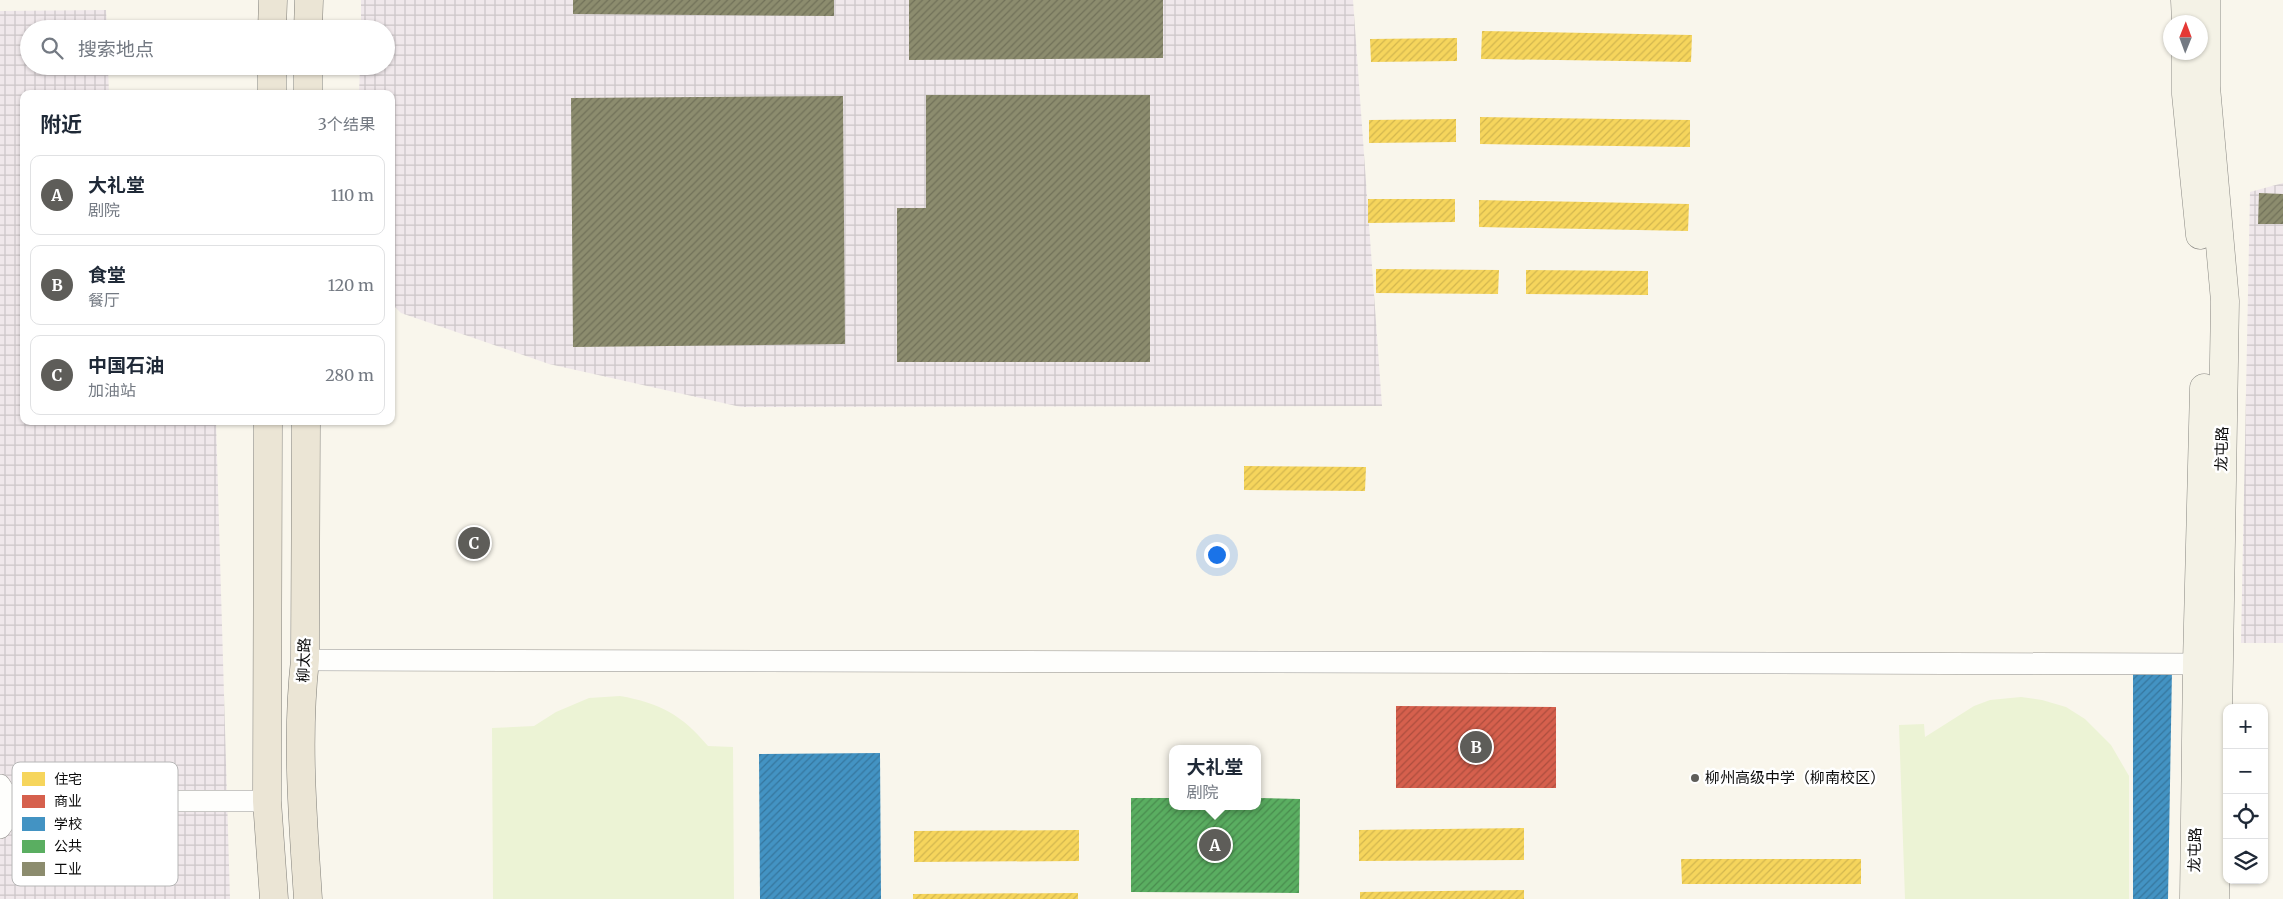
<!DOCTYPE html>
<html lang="zh">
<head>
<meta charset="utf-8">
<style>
  body { margin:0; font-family:Merriweather,"Noto Sans SC",serif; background:#f2f2f3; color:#1f2937 }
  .controls { position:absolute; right:15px; bottom:15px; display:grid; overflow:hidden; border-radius:10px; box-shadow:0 1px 4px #0004 }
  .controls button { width:45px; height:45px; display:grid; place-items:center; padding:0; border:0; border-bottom:1px solid #e0e1e3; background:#fff; color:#1f2937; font:25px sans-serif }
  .compass { position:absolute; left:2163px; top:15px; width:45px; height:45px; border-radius:50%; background:#fff; box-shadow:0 1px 4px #0004; rotate:1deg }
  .you { position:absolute; left:1216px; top:554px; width:18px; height:18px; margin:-12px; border:4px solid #fff; border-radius:50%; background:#1a73e8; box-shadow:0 0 0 8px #1a73e833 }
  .badge { display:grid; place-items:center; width:32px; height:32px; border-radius:50%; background:#5e5d59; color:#fff; font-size:16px; font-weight:700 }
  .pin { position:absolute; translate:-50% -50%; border:2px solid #fff; box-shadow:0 1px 5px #0006 }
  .popup { position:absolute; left:1169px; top:745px; width:92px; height:65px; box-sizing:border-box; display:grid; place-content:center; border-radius:10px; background:#fff; filter:drop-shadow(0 1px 4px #0005); font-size:16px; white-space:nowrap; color:#747a83 }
  .popup b { font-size:19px; color:#1f2937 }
  .popup::after { content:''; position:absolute; left:50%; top:100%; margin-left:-10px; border:10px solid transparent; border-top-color:#fff }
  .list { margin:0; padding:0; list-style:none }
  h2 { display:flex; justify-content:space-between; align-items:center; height:65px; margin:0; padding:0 20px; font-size:21px }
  h2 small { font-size:16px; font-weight:400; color:#747a83 }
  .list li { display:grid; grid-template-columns:32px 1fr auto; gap:15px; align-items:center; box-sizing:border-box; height:80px; margin:0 10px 10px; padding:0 10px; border:1px solid #e0e1e3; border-radius:10px }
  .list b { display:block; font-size:19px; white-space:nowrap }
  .list p { margin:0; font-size:16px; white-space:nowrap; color:#747a83 }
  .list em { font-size:16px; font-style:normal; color:#747a83 }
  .icon { flex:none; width:28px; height:28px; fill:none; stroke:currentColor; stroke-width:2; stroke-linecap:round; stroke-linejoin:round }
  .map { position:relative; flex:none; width:2283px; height:899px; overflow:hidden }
  .search { position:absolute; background:#fff; box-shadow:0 1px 4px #0004; left:20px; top:20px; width:375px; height:55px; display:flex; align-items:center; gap:12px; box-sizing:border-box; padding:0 18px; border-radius:28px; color:#747a83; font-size:19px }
  .panel { position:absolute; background:#fff; box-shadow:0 1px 4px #0004; left:20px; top:90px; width:375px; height:335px; border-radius:10px }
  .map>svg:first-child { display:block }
</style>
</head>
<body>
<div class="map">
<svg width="2283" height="899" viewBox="0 0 2283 899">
  <defs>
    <pattern id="industrial-grid" width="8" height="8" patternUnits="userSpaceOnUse" patternTransform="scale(1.25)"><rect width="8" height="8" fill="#f0e8eb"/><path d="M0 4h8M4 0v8" fill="none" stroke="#ccc6c8"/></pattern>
    <pattern id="homes-hatch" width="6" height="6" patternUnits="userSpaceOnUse" patternTransform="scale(1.25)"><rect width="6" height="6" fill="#f6d55c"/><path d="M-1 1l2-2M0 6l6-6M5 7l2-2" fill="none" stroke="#d2b64f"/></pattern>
    <pattern id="shops-hatch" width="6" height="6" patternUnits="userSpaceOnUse" patternTransform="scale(1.25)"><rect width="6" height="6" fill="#d6604d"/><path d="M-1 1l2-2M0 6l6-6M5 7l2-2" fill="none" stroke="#ac4d3e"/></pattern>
    <pattern id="schools-hatch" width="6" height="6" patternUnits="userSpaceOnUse" patternTransform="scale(1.25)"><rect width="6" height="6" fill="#4393c3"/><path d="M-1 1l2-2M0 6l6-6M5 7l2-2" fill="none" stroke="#36769d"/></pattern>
    <pattern id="public-hatch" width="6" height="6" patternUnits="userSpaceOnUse" patternTransform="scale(1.25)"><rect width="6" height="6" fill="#5aae61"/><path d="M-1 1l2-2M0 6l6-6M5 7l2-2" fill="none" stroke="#498c4e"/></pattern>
    <pattern id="industry-hatch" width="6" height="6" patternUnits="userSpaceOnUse" patternTransform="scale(1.25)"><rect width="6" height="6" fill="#8c8c6e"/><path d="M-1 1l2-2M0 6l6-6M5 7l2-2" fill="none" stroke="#717159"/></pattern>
  </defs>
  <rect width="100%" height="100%" fill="#f9f6ec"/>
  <g fill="url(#industrial-grid)">
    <polygon points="361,0 1353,0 1382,406 741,407 549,364 401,313 391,303 391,94 359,94 360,66 386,66 386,29 361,29"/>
    <polygon points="106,10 107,29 29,29 29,66 108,66 109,94 24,94 24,421 216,421 230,899 0,899 0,11"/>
    <polygon points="2283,183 2283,643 2241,643 2250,192"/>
  </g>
  <g fill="#ecf3d5">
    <path d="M620,696C660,703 682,715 708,746L733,747L734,899H493L492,728L534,726L556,712L589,698Z"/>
    <polygon points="2021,697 2042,700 2066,707 2085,719 2111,745 2129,776 2129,899 1905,899 1899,725 1924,724 1925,737 1974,706 1990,700"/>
  </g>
  <g fill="url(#homes-hatch)">
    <polygon points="1482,31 1692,35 1691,62 1481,59"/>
    <polygon points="1457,38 1457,61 1371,62 1370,39"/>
    <polygon points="1480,117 1690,120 1690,147 1480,144"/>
    <polygon points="1456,119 1456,142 1369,143 1369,120"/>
    <polygon points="1368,199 1455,199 1455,222 1368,223"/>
    <polygon points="1479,200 1689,204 1688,231 1479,227"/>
    <polygon points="1376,269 1499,270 1498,294 1376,293"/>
    <polygon points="1526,270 1648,271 1648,295 1526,294"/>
    <polygon points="1244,466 1366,467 1365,491 1244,490"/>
    <polygon points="1524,828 1524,860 1359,861 1359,830"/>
    <polygon points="1079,830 1079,861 914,862 914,831"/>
    <polygon points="1681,859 1861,859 1861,884 1682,884"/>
    <polygon points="1524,890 1524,899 1360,899 1360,892"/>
    <polygon points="1078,893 1078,899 913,899 913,894"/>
  </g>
  <polygon fill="url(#shops-hatch)" points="1396,706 1556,707 1556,788 1396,788"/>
  <g fill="url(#schools-hatch)">
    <polygon points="2133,669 2172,670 2168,899 2133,899"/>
    <polygon points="880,753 881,899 760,899 759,754"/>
  </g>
  <polygon fill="url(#public-hatch)" points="1131,798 1172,798 1172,806 1258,806 1258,798 1300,799 1299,893 1131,892"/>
  <g fill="url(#industry-hatch)">
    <polygon points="573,0 834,0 834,16 573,14"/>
    <polygon points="909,0 1163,0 1163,58 909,60"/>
    <polygon points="926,95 1150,95 1150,362 897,362 897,208 926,208"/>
    <polygon points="843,96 845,344 573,347 571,98"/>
    <polygon points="2259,193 2283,194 2283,224 2258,224"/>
  </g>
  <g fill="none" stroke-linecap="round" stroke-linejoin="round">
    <defs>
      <g id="street">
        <polyline points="305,660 2212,664"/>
        <path d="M0,785C9,797 10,816 0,828"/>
        <polyline points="7,801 267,801"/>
      </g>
      <g id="secondary">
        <polyline points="2185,0 2186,22"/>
        <polyline points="2206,0 2206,87 2225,301 2215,899"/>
        <polyline points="2186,52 2186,94 2200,235"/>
        <polyline points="2194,899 2197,663 2204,388"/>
      </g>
      <g id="primary">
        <polyline points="272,29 273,0"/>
        <polyline points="308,29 309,0"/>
        <polyline points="272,94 272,66"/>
        <polyline points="308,94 308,66"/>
        <polyline points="268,421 267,801 274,899"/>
        <path d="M306,421L305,660C296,739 303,820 308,899"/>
      </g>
    </defs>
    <use href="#street" stroke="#92908c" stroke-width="22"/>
    <use href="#secondary" stroke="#888782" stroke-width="29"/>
    <use href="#primary" stroke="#7f7e79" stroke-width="29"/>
    <use href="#street" stroke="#fefefc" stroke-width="21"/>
    <use href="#secondary" stroke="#f4f2e6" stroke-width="28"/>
    <use href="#primary" stroke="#ebe5d5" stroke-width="28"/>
  </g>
  <circle fill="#5e5d59" stroke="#fff" stroke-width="2" cx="1695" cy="778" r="5"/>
  <g text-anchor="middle" stroke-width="5" stroke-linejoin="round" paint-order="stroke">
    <g font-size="15" fill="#0a0a0a" stroke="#fff">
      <text transform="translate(2222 449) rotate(-89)" y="5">龙屯路</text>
      <text transform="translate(304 660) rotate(-88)" y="5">柳太路</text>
      <text transform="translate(2195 850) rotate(-89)" y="5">龙屯路</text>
    </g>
    <g font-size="15" fill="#0a0a0a" stroke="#fff" text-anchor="start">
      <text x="1705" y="783">柳州高级中学（柳南校区）</text>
    </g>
  </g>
  <rect x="12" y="762" width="166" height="124" rx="8" fill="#fff" stroke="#b6b6b6" stroke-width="1"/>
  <rect x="22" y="772" width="23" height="14" fill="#f6d55c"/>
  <rect x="22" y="795" width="23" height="13" fill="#d6604d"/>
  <rect x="22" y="817" width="23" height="14" fill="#4393c3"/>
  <rect x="22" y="840" width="23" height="13" fill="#5aae61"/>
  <rect x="22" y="862" width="23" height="14" fill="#8c8c6e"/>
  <g font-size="14" fill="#0a0a0a">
    <text x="54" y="784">住宅</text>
    <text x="54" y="806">商业</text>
    <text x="54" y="829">学校</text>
    <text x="54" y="851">公共</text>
    <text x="54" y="874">工业</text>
  </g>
</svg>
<div class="controls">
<button>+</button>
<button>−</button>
<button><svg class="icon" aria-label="locate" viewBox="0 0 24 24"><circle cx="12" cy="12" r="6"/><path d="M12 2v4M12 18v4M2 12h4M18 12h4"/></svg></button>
<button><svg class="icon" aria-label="layers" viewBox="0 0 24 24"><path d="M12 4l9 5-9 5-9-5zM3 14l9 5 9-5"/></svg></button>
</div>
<svg class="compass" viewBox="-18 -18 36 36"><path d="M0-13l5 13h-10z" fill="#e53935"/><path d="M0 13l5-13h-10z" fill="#747a83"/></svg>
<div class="you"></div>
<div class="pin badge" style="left:1215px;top:845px">A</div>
<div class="popup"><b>大礼堂</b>剧院</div>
<div class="pin badge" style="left:1476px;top:747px">B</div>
<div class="pin badge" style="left:474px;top:543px">C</div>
<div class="search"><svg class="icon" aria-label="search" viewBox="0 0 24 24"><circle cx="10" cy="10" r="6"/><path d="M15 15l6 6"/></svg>搜索地点</div>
<section class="panel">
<h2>附近<small>3个结果</small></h2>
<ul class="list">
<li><span class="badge">A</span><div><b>大礼堂</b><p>剧院</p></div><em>110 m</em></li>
<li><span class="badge">B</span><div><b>食堂</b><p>餐厅</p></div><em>120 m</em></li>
<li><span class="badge">C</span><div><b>中国石油</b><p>加油站</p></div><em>280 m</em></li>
</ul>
</section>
</div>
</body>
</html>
